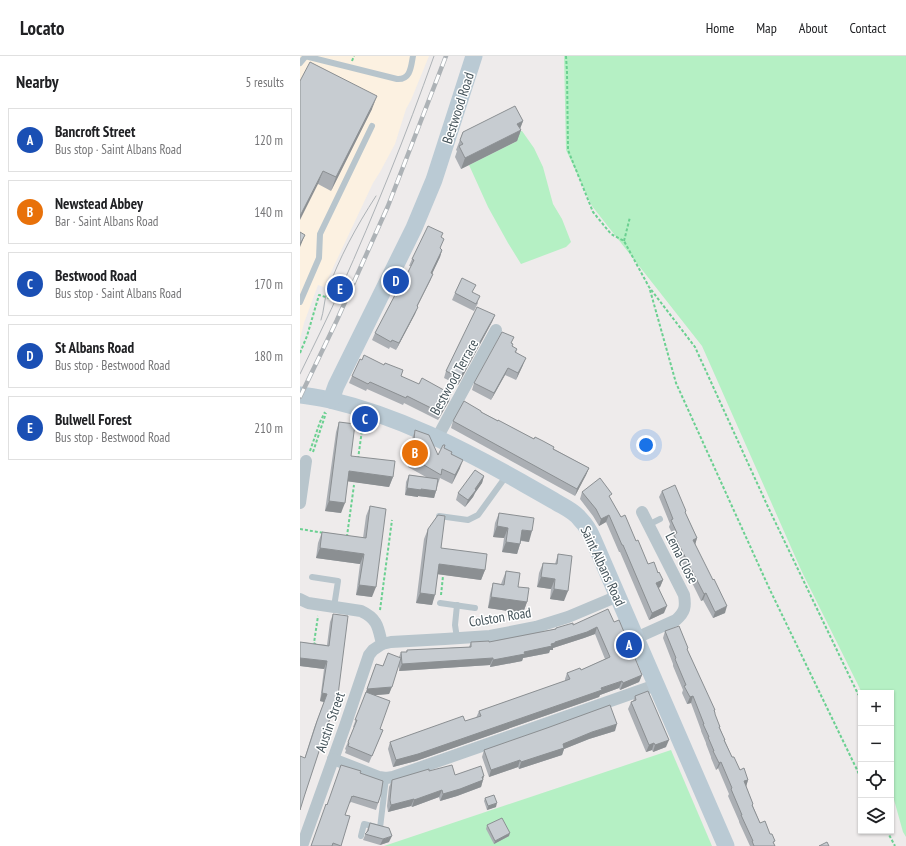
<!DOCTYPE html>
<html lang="en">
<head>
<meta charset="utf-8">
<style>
  body { margin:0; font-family:"PT Sans Narrow",sans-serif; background:#f6f6f6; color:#202124 }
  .controls { position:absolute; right:12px; bottom:12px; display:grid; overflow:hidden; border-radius:0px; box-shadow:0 1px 3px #0004 }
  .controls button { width:36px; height:36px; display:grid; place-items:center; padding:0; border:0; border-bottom:1px solid #e0e0e0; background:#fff; color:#202124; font:20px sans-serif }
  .you { position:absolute; left:346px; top:389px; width:14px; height:14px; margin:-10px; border:3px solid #fff; border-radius:50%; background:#1a73e8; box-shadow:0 0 0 6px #1a73e833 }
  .badge { display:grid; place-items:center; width:26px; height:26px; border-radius:50%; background:#0e88e5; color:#fff; font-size:13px; font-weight:700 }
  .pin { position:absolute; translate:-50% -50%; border:2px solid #fff; box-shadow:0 1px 4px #0006 }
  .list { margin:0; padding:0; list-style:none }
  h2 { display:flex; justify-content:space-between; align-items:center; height:52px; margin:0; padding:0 16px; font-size:17px }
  h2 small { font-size:13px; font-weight:400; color:#757577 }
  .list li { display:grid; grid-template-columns:26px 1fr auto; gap:12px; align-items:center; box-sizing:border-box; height:64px; margin:0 8px 8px; padding:0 8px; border:1px solid #e0e0e0; border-radius:0px }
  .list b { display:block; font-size:15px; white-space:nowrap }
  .list p { margin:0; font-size:13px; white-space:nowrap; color:#757577 }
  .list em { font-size:13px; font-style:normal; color:#757577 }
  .icon { flex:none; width:22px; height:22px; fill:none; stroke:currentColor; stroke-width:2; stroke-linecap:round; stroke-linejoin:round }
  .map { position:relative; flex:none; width:606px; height:790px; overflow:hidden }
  header { display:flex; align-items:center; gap:24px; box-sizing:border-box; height:56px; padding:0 20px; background:#fff; border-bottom:1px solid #e0e0e0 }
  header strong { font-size:19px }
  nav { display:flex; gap:22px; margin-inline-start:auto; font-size:14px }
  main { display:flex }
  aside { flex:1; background:#fff }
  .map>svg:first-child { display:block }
</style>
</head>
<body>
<header>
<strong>Locato</strong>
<nav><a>Home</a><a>Map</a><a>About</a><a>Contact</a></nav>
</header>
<main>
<aside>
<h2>Nearby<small>5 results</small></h2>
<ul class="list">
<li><span class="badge" style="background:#1a4fb4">A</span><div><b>Bancroft Street</b><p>Bus stop · Saint Albans Road</p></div><em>120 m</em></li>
<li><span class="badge" style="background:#e8710a">B</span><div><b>Newstead Abbey</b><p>Bar · Saint Albans Road</p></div><em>140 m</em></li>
<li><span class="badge" style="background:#1a4fb4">C</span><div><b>Bestwood Road</b><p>Bus stop · Saint Albans Road</p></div><em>170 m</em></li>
<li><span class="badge" style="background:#1a4fb4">D</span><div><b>St Albans Road</b><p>Bus stop · Bestwood Road</p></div><em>180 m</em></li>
<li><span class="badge" style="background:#1a4fb4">E</span><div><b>Bulwell Forest</b><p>Bus stop · Bestwood Road</p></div><em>210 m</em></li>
</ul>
</aside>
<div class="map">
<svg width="606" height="790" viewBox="0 0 606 790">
  <rect width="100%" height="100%" fill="#eeebeb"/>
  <polygon fill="#fcf1e1" points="0,0 129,0 111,44 106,53 95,88 80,116 73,127 24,231 18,229 4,267 0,283"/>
  <g fill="#b5f0c4">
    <polygon points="264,0 606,0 606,781 603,776 591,733 591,637 562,637 502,516 402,290 292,150 266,94"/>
    <polygon points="219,75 222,75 234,92 243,111 253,148 262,163 271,186 266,191 221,208 208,187 188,151 169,109 217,85 214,78"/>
    <polygon points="371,694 412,790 84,790"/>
  </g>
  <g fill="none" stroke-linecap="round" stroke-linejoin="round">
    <g stroke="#6bd091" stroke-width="2" stroke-dasharray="3 2" stroke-linecap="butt">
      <polyline points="266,0 267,16 268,94 293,156 311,178 324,185 349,231 395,291 468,451 558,638 561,642"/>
      <polyline points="52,5 54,0"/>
      <polyline points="324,185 330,161"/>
      <polyline points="350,234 376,327 470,534 561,722"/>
      <polyline points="0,297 7,280 19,239 32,243"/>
      <polyline points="10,395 20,366 25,356"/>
      <polyline points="13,396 26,357"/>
      <polyline points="58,403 63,367"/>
      <polyline points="0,473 24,477"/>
      <polyline points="46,480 47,480 54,429"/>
      <polyline points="141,539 143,520"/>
      <polyline points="80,554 92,464"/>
      <polyline points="16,589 14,587 18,560"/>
      <polyline points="587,775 595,790"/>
    </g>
    <g stroke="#b8c5cc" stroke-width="6">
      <path d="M5,0L97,23C111,24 111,10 113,0"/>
      <polyline points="0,7 5,1"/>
      <polyline points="0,246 19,202 20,178 72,70"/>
      <polyline points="139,460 168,464 178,459 207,419"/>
      <polyline points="348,469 360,463"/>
      <polyline points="12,521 38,525 34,551"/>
      <polyline points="140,547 175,552"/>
      <polyline points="157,582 155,569 157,549"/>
      <polyline points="61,780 64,768 80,772 86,722"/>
    </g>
    <g stroke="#b8c5cc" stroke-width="12">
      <polyline points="137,382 196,274"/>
      <polyline points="0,447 6,405"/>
      <path d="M0,543L8,547L61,555C78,563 78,571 82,588L73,594L69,599L45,670L2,790"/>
      <path d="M336,582L376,564C385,556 386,551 384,539L342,456"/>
      <polyline points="82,588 91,586 145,583 190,580 236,571 268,561 318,540"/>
      <polyline points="33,703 79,721 86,722 93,721 356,629"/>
    </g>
    <g stroke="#bacad4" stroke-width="17">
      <path d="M0,339C10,340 20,342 30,344C98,360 161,392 221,426C233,433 244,439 256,446C264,451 274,455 280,463C286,469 290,476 293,483L426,790"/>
      <polyline points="31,344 36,330 114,172 134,124 174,0"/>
    </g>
    <g stroke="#adb2b6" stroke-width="1">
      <path d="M21,264C24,255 24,245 27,236C39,202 56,171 76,140"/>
      <path d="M0,318C14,289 28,261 41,232C75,156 106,79 134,0"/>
    </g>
    <defs>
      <polyline id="rail" points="0,341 37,264 88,150 146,0"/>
    </defs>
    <use href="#rail" stroke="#adb2b6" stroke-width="4.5"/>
    <use href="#rail" stroke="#fff" stroke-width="3" stroke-dasharray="9" stroke-linecap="butt"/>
  </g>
  <g fill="#abafb4">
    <polygon points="0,25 72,53 31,135 18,128"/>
    <polygon points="223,65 220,73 221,74 217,85 161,113 155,101 157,95 156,94 163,76"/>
    <polygon points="141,181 140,193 142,194 140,201 132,218 130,225 117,250 115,258 96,294 90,291 89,293 72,284 75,277 97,240 111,210 109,210 112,203"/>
    <polygon points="155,237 173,237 178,247 174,255 152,244"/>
    <polygon points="195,259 192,266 158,329 144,322 146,315"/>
    <polygon points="214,281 211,287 212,290 217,293 216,297 223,309 216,324 205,319 191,344 172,334 174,327"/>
    <polygon points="52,320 101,320 149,345 138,364 104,347 103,349 67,333 66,335 49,327"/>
    <polygon points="181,356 254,393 289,412 286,419 275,440 151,372 153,365"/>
    <polygon points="39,366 51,400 93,421 89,431 48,425 41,457 25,455 36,376"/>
    <polygon points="115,374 138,399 144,392 152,398 160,412 152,428 140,422 138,428 134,442 118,440 118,441 105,439 106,426 109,419 126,421 108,411 112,383"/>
    <polygon points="184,420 182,427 175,437 173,441 165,451 156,444 158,437"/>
    <polygon points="362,435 386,455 385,456 397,482 395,488 425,557 413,562 403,544 401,545 372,486 374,481 369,471 370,468 359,441"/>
    <polygon points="282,436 310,442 321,461 336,485 348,508 358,517 363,524 360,531 359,532 364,557 349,564 320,496 319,496 306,466 299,470 293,460 280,443"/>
    <polygon points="70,450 72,541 56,539 60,508 16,502 18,487 22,476 63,482 66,460"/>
    <polygon points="199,457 229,486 221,485 217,498 202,496 204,482 193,481 195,467"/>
    <polygon points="128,473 141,492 185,514 181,524 138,518 132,549 116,547 124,483"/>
    <polygon points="258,498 264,545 250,543 251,533 237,531 239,517 243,507 255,508"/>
    <polygon points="206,515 227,546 223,557 188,552 190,538 193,527 201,528"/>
    <polygon points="33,558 37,647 27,670 5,738 5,701 14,672 24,646 20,645 24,613 0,610 0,586 27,589 30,566"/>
    <polygon points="314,566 342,619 339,626 320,634 319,632 300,639 299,641 116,705 93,711 88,693 90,686 176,662 179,655 265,625 265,623 267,617 281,614 305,603 295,578 284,582 253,592 253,594 250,594 249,597 223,602 222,605 190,611 190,609 99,615 99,609 89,638 76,639 80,673 83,674 69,707 45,697 46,694 45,693 54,671 53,671 66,636 76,608 83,610 99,601 101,596 106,596 107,594 169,591 171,586 189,586 255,573 256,572 273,569"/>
    <polygon points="365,575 387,593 415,657 415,659 425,685 432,701 440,714 448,724 446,730 453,748 453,750 460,767 475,790 450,790 439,766 439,765 428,740 429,738 418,712 416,714 411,702 411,701 406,688 406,687 401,675 401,674 391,647 387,648 382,637 383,634 373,610 373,608 363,582"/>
    <polygon points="335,640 366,691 353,696 352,694 346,696 328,653 331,646 333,645"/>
    <polygon points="247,672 315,675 289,683 264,693 262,699 219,713 218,711 189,721 182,701 184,694 246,673"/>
    <polygon points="60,717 81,738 76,754 51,746 50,747 49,747 45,759 41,790 11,790 27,749"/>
    <polygon points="155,719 183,724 181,731 157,740 140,745 139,741 112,751 111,750 88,756 87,750 89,731 92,724"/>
    <polygon points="185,742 196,751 187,754 184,745"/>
    <polygon points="70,767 89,786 80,789 63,784"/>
    <polygon points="187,769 209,780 194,788 186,773"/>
  </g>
  <g fill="#8b8f92">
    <polygon points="77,40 72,53 31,135 36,121"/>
    <polygon points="223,65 219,75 217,68"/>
    <polygon points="221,74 217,85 161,113 165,102"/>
    <polygon points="23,115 18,128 0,164 0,160"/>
    <polygon points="5,179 0,191 0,188"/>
    <polygon points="142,194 140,201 129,224 131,217"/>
    <polygon points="133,218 130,225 114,257 117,250"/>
    <polygon points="118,251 115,258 96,294 99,287"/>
    <polygon points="195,259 192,266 158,329 160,322"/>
    <polygon points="226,302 223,309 216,324 218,317"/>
    <polygon points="208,312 205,319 191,344 194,337"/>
    <polygon points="151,338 149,345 138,364 141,357"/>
    <polygon points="163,404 160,412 152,428 155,419"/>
    <polygon points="289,412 286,419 275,440 277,433"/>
    <polygon points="49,415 93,421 89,431 45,425"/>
    <polygon points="184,420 182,427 175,437 173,441 165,451 168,444 175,433"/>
    <polygon points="107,432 121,433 136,435 134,442 118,440 118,441 105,439"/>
    <polygon points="29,445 45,447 41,457 25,455"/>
    <polygon points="309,459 306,466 299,470 301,463"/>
    <polygon points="197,470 208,472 204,482 193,481"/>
    <polygon points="222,474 232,475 229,486 219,484"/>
    <polygon points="397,482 395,489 393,484"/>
    <polygon points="206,486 220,488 217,498 202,496"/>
    <polygon points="20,492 64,498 60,508 16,502"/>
    <polygon points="139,508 185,514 181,524 136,518"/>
    <polygon points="241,521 255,523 251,533 237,531"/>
    <polygon points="363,524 360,531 354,534 356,527"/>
    <polygon points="59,529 76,531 72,541 56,539"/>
    <polygon points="254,533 268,535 264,545 250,543"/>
    <polygon points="120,537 135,539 132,549 116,547"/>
    <polygon points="406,537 403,544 401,545 404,538"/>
    <polygon points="191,541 227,546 223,557 188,552"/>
    <polygon points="367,550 364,557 349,564 352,557"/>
    <polygon points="427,550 425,557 413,562 415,556"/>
    <polygon points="297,571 295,578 284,582 253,592 253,594 250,594 249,597 223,602 222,605 190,611 193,604 224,596 251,588 255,586"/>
    <polygon points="0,602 27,605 24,613 0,610"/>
    <polygon points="193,602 190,609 99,615 102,608"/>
    <polygon points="342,619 339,626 320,634 323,627"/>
    <polygon points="322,625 319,632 300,639 299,641 116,705 93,711 96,704"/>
    <polygon points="92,631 89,638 65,640 67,633"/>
    <polygon points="22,637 27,638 24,646 20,645"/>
    <polygon points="393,640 391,647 387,648 390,641"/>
    <polygon points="317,668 315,675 289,683 264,693 262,699 219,713 221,706 263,688 292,676"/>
    <polygon points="369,684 366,691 353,696 355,689"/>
    <polygon points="354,687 352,694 346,696 349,689"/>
    <polygon points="220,704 218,711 189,721 191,714"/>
    <polygon points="421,706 418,712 416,714 419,707"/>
    <polygon points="184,720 181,731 157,740 140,745 143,738"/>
    <polygon points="448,724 446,731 444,725"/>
    <polygon points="142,734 139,741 112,751 114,744"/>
    <polygon points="114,743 111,750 88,756 91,749"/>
    <polygon points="197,747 196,751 187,754 188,750"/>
    <polygon points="210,777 209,780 194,788 195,785"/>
    <polygon points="92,780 89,786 80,789 83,783"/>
  </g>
  <g fill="#c7ccd1" stroke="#8b8f92">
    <polygon points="10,6 77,40 36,121 23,115 0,160 0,25"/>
    <polygon points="215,50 223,65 217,68 221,74 165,102 159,90 163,88 160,84 163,76"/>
    <polygon points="128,170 143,177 141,181 144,183 140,192 142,194 131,217 133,218 117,250 118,251 99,287 92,284 91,286 75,277 95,239 97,240 108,216 114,204 112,203"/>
    <polygon points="0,176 5,179 0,188"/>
    <polygon points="162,222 176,229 172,236 180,240 176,248 155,237"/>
    <polygon points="177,251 195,259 160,322 146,315"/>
    <polygon points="202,276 214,281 211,287 213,288 212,290 217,293 215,296 226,302 218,317 208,312 194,337 174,327"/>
    <polygon points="64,299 84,309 85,307 103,314 101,320 119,328 122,322 151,338 141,357 107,340 106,342 70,326 68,328 52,320 60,303 62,304"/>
    <polygon points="164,345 181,355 181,356 198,365 198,364 234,383 235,381 243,385 254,391 253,393 289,412 277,433 153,365"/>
    <polygon points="39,366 55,368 51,400 95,405 93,421 49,415 45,447 29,445"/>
    <polygon points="115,374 129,379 138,399 143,389 145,389 144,392 152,396 151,398 163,404 155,419 142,413 141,419 112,402"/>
    <polygon points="175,414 184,420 175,433 176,434 168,444 158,437"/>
    <polygon points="109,419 138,423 136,435 121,433 121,434 107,432"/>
    <polygon points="300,422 312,438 309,440 321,461 325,459 336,485 338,484 348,508 354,506 358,517 359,516 363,524 356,527 367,550 352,557 323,489 322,489 309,459 301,463 296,453 282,436"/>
    <polygon points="375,429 386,455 385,456 397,482 393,484 413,524 414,523 427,550 415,556 406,537 404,538 374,479 377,477 371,464 373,463 362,435"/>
    <polygon points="70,450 86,453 76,531 59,529 64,498 20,492 22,476 66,482"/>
    <polygon points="199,457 234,462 232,475 222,474 220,488 206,486 208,472 197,470"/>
    <polygon points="138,459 145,460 141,492 187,498 185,514 139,508 135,539 120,537 128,473"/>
    <polygon points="258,498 272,500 268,535 254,533 255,523 241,521 243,507 257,508"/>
    <polygon points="206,515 220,517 218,531 229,532 227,546 191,541 193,527 204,529"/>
    <polygon points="308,553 314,566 319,564 342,619 323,627 322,625 301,632 302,634 118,698 96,704 90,686 163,660 165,665 181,660 179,655 270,623 267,617 280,612 281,614 310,601 297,571 287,576 255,586 255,587 251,588 252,590 224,596 225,598 193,604 193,602 102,608 101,596 107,596 107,594 171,591 171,586 189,585 189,586 256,573 256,572 273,567 273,569"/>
    <polygon points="33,558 48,560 37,647 29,665 5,738 0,754 0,700 5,702 17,665 27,638 22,637 27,605 0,602 0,586 29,590"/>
    <polygon points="379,570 388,592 387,593 415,654 414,654 415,657 415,658 420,671 419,671 425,684 424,684 432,701 434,701 440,714 444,712 448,724 444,725 453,748 452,749 460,767 465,765 470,778 472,778 475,785 473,786 475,790 454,790 452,785 453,785 441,759 442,759 431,733 432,732 421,706 419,707 413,695 414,695 408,681 409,681 403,668 404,668 393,640 390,641 384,630 386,629 375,603 376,602 365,575"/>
    <polygon points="88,597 101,602 92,631 67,633 76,608 83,610"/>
    <polygon points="348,635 369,684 355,689 354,687 349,689 331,646 336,644 335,640"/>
    <polygon points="66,636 90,645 80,673 83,674 72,700 48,690 49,687 48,686 57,664 55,664"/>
    <polygon points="310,649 317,668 292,676 263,688 264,692 221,706 220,704 191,714 184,694 247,672"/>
    <polygon points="41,709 61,715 60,717 83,725 81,738 78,747 53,740 53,741 52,740 45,759 50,760 41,790 33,787 32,790 11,790 26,748 27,749"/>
    <polygon points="152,709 155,719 181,710 184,720 182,721 183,724 160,733 143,738 142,734 114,744 114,743 91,749 90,744 92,724 129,713 129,715"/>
    <polygon points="194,739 197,747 188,750 185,742"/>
    <polygon points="202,762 210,777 195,785 187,769"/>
    <polygon points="70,767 89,772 92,780 83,783 65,778 68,775"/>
    <polygon points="527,786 529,790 519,790"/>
  </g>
  <g text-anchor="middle" stroke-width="3" stroke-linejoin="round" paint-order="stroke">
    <g font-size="14" fill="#435259" stroke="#fff">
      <text transform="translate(158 52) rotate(-72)" y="5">Bestwood Road</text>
      <text transform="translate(154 321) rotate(-61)" y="5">Bestwood Terrace</text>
      <text transform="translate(382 502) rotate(63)" y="5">Lema Close</text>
      <text transform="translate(303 510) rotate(65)" y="5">Saint Albans Road</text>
      <text transform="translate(200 561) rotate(-9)" y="5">Colston Road</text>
      <text transform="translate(30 666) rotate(-71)" y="5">Austin Street</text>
    </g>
  </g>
</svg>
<div class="controls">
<button>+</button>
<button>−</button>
<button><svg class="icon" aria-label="locate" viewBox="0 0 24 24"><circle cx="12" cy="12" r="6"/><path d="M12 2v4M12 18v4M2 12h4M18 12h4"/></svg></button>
<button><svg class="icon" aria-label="layers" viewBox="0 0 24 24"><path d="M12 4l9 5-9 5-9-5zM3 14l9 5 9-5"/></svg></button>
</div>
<div class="you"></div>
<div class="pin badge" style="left:329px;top:589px;background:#1a4fb4">A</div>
<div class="pin badge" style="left:115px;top:397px;background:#e8710a">B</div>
<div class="pin badge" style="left:65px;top:363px;background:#1a4fb4">C</div>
<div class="pin badge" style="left:96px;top:225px;background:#1a4fb4">D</div>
<div class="pin badge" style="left:40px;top:233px;background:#1a4fb4">E</div>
</div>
</main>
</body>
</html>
